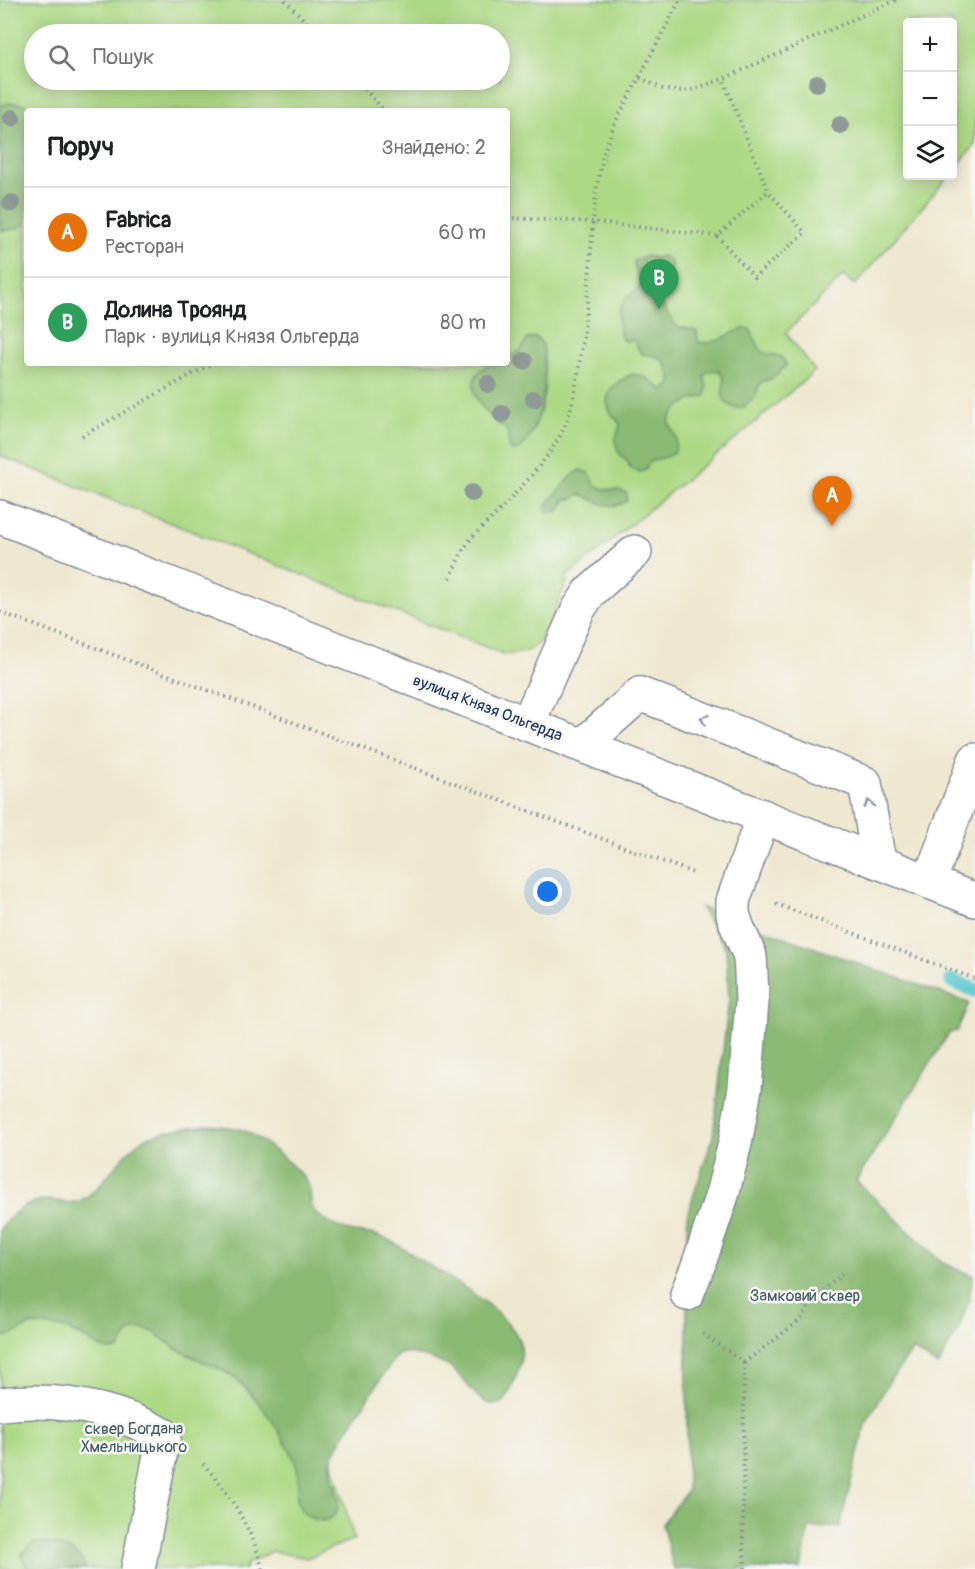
<!DOCTYPE html>
<html lang="uk">
<head>
<meta charset="utf-8">
<style>
  body { margin:0; font-family:Pangolin,sans-serif; background:#f6f6f6; color:#202124 }
  .controls { position:absolute; right:18px; top:18px; display:grid; overflow:hidden; border-radius:6px; box-shadow:0 3px 15px #0003 }
  .controls button { width:54px; height:54px; display:grid; place-items:center; padding:0; border:0; border-bottom:2px solid #e0e0e0; background:#fff; color:#202124; font:30px sans-serif }
  .you { position:absolute; left:548px; top:892px; width:21px; height:21px; margin:-15px; border:4px solid #fff; border-radius:50%; background:#1a73e8; box-shadow:0 0 0 9px #1a73e833 }
  .badge { display:grid; place-items:center; width:39px; height:39px; border-radius:50%; background:#c8321e; color:#fff; font-size:20px; font-weight:700 }
  .pin { position:absolute; translate:-50% -50px; filter:drop-shadow(0 2px 3px #0008) }
  .pin::after { content:''; position:absolute; top:32px; width:21px; height:18px; background:inherit; clip-path:polygon(0 0,100% 0,50% 100%) }
  .list { margin:0; padding:0; list-style:none }
  h2 { display:flex; justify-content:space-between; align-items:center; height:78px; margin:0; padding:0 24px; font-size:26px }
  h2 small { font-size:20px; font-weight:400; color:#757577 }
  .list li { display:grid; grid-template-columns:39px 1fr auto; gap:18px; align-items:center; box-sizing:border-box; height:90px; padding:0 24px; border-top:2px solid #e0e0e0 }
  .list b { display:block; font-size:22px; white-space:nowrap }
  .list p { margin:0; font-size:20px; white-space:nowrap; color:#757577 }
  .list em { font-size:20px; font-style:normal; color:#757577 }
  .icon { flex:none; width:33px; height:33px; fill:none; stroke:currentColor; stroke-width:2; stroke-linecap:round; stroke-linejoin:round }
  .map { position:relative; flex:none; width:975px; height:1569px; overflow:hidden }
  .search { position:absolute; background:#fff; box-shadow:0 3px 15px #0003; left:24px; top:24px; width:486px; height:66px; display:flex; align-items:center; gap:15px; box-sizing:border-box; padding:0 21px; border-radius:33px; color:#757577; font-size:22px }
  .panel { position:absolute; background:#fff; box-shadow:0 3px 15px #0003; left:24px; top:108px; width:486px; height:258px; border-radius:6px }
  .map>svg:first-child { display:block }
</style>
</head>
<body>
<div class="map">
<svg width="975" height="1569" viewBox="0 0 975 1569">
  <rect width="100%" height="100%" fill="#f6f6f2"/>
  <filter id="ink" filterUnits="userSpaceOnUse"><feTurbulence type="fractalNoise" baseFrequency=".0167" numOctaves="2"/><feDisplacementMap in="SourceGraphic" scale="12" xChannelSelector="R" yChannelSelector="G"/><feConvolveMatrix kernelMatrix="1 2 1 2 8 2 1 2 1" color-interpolation-filters="sRGB"/></filter>
  <filter id="wash" filterUnits="userSpaceOnUse"><feTurbulence type="fractalNoise" baseFrequency=".008" numOctaves="4" result="noise"/><feDisplacementMap in="SourceGraphic" scale="24" xChannelSelector="R" yChannelSelector="G"/><feGaussianBlur stdDeviation="1.35" result="paint"/><feColorMatrix in="noise" values="0 0 0 0 0 0 0 0 0 0 0 0 0 0 0 0 0 1.4 0 .05"/><feComposite in="paint" operator="in"/></filter>
  <g filter="url(#wash)">
    <rect width="100%" height="100%" fill="#efe8d0"/>
    <g fill="#add985" stroke="#648472" stroke-width="1.5" fill-rule="evenodd">
      <path d="M0,0H975V145L953,171L952,22H908V176H949L855,285L843,276L786,333L815,371L733,441L564,579L567,581C562,593 557,605 552,617C541,643 534,656 503,654L0,456ZM34,34H500V80H34ZM27,111H507V363H27Z"/>
      <polygon points="0,1287 123,1296 323,1440 334,1468 354,1539 307,1558 272,1551 246,1564 245,1569 0,1569"/>
    </g>
    <g fill="#8ab972" stroke="#527468" stroke-width="1.5">
      <path d="M9,103C20,103 29,104 38,111H27V222C19,229 11,232 0,230V106Z"/>
      <path d="M646,256L656,258L663,256L671,262C672,273 663,278 662,289C659,301 669,319 678,327L694,330L697,332L698,342C722,347 735,325 750,329C754,336 757,346 762,351C772,359 781,349 786,365L775,377L761,382C758,386 758,390 756,395C752,402 741,411 733,407C729,405 724,402 723,397C720,387 729,381 719,371L712,370L707,372L704,376L707,388L705,396C700,398 695,398 691,400C681,404 669,414 669,424C677,437 678,438 674,453C661,463 652,453 645,470L640,472L631,469L626,459L621,456L618,451L615,441L620,425C617,418 611,416 609,409C602,391 618,380 633,374L645,377L664,390L670,385L672,381C669,368 665,357 651,355C649,355 643,355 641,353C637,350 638,345 634,340L626,341L622,340C618,328 616,312 624,301C628,295 635,292 640,288C642,277 633,271 634,261Z"/>
      <path d="M535,337C545,343 544,351 544,362C547,391 541,428 519,450L512,451L509,447L507,430C489,418 456,386 485,367C492,363 501,367 508,364L510,356L522,349L527,339Z"/>
      <path d="M580,470L589,473L596,486C599,487 602,489 605,489C613,491 620,488 627,494V501C606,512 599,500 579,494L574,498L565,500L559,511L547,512L546,508L548,503L571,477Z"/>
      <polygon points="700,907 969,1003 957,1031 949,1033 856,1181 943,1263 973,1276 968,1303 959,1328 938,1366 913,1350 890,1380 865,1425 840,1527 809,1528 801,1569 674,1569 662,1524 687,1491 687,1215 713,1137 729,999 726,949"/>
      <path d="M206,1125C218,1126 230,1126 242,1130C258,1135 300,1169 308,1184C314,1197 305,1204 321,1217C330,1224 343,1230 354,1232C363,1233 372,1233 381,1237C396,1242 410,1253 424,1262C450,1278 492,1303 511,1327C516,1333 520,1341 521,1348C524,1363 511,1391 503,1403C499,1404 493,1405 489,1404C475,1398 464,1378 451,1368C444,1363 411,1351 402,1353C397,1354 395,1358 392,1362C377,1385 361,1407 347,1431C342,1440 335,1449 332,1459C326,1478 350,1506 331,1518C320,1525 306,1517 300,1508C294,1498 299,1487 298,1476C298,1469 295,1461 292,1455C279,1429 252,1388 227,1373C211,1364 193,1358 177,1349C162,1341 154,1325 134,1330C125,1332 124,1344 118,1350C102,1353 93,1342 80,1335C67,1328 49,1325 34,1325C22,1326 12,1340 0,1335V1229C11,1214 29,1199 49,1200C60,1201 70,1205 81,1200C103,1189 119,1156 139,1142C157,1130 184,1129 206,1125Z"/>
      <path d="M38,1542C58,1545 79,1548 86,1569H28L23,1561L22,1554L29,1546Z"/>
    </g>
    <g fill="none" stroke-linecap="round" stroke-linejoin="round">
      <polyline stroke="#5ac8cf" stroke-width="15" points="952,981 975,990"/>
    </g>
  </g>
  <g filter="url(#ink)">
    <g fill="none" stroke-linecap="round" stroke-linejoin="round">
      <defs>
        <g id="minor">
          <polyline points="528,723 578,610 590,592 635,552"/>
          <polyline points="583,745 640,694 865,783 879,862"/>
          <polyline points="929,882 975,760"/>
          <polyline points="687,1294 698,1266 722,1195 736,1139 745,1088 752,1002 751,974 750,956 737,926 733,914 733,901 763,816"/>
          <path d="M0,1404C59,1397 112,1407 164,1435L138,1569"/>
        </g>
        <polyline id="major" points="0,517 975,900"/>
      </defs>
      <use href="#minor" stroke="#858c97" stroke-width="36"/>
      <use href="#major" stroke="#858c97" stroke-width="36"/>
      <g stroke="#858c97" stroke-width="4" stroke-dasharray="1.5 4.5" stroke-linecap="butt">
        <polyline points="285,0 317,34"/>
        <polyline points="640,78 663,89 677,91 692,90 723,79 896,0"/>
        <polyline points="357,80 384,111"/>
        <polyline points="507,218 593,222 597,185 604,152 614,125 680,0"/>
        <polyline points="717,236 754,277 805,233 768,191"/>
        <polyline points="82,436 212,363"/>
        <path d="M450,578C455,569 458,558 464,549C472,535 486,524 498,512C517,492 538,470 554,446C571,421 576,389 580,359C587,314 590,268 593,222L717,236L768,191L723,79"/>
        <polyline points="0,612 696,874"/>
        <polyline points="776,904 975,979"/>
        <polyline points="703,1334 744,1363"/>
        <polyline points="744,1363 743,1534 745,1569"/>
        <polyline points="744,1363 800,1320 816,1297 842,1274"/>
        <path d="M203,1464C227,1488 256,1536 262,1569"/>
      </g>
      <use href="#minor" stroke="#fff" stroke-width="33"/>
      <use href="#major" stroke="#fff" stroke-width="33"/>
    </g>
    <g fill="#8f9a97">
      <circle cx="817" cy="83" r="9"/>
      <circle cx="12" cy="118" r="9"/>
      <circle cx="840" cy="125" r="9"/>
      <circle cx="11" cy="203" r="9"/>
      <circle cx="524" cy="361" r="9"/>
      <circle cx="488" cy="384" r="9"/>
      <circle cx="534" cy="399" r="9"/>
      <circle cx="502" cy="414" r="9"/>
      <circle cx="472" cy="493" r="9"/>
    </g>
    <defs><path id="oneway-chevron" d="M-2-3.5L2.5 0L-2 3.5" fill="none" stroke-width="1.6" stroke-linecap="round" stroke-linejoin="round" transform="scale(1.5)"/></defs>
    <g stroke="#8d97ae">
      <use href="#oneway-chevron" transform="translate(704 719) rotate(-159)"/>
      <use href="#oneway-chevron" transform="translate(869 804) rotate(-100)"/>
    </g>
  </g>
  <g text-anchor="middle" stroke-width="5" stroke-linejoin="round" paint-order="stroke">
    <g font-size="16" fill="#1b2f5e" stroke="#f6f6f2">
      <text transform="translate(488 707) rotate(21)" y="6">вулиця Князя Ольгерда</text>
    </g>
    <g font-size="16" fill="#405a68" stroke="#f6f6f2">
      <text x="805" y="1301">Замковий сквер</text>
      <text x="134" y="1434">сквер Богдана<tspan x="134" dy="18">Хмельницького</tspan></text>
    </g>
  </g>
</svg>
<div class="controls">
<button>+</button>
<button>−</button>
<button><svg class="icon" aria-label="layers" viewBox="0 0 24 24"><path d="M12 4l9 5-9 5-9-5zM3 14l9 5 9-5"/></svg></button>
</div>
<div class="you"></div>
<div class="pin badge" style="left:832px;top:526px;background:#e8710a">A</div>
<div class="pin badge" style="left:659px;top:309px;background:#2e9e5b">B</div>
<div class="search"><svg class="icon" aria-label="search" viewBox="0 0 24 24"><circle cx="10" cy="10" r="6"/><path d="M15 15l6 6"/></svg>Пошук</div>
<section class="panel">
<h2>Поруч<small>Знайдено: 2</small></h2>
<ul class="list">
<li><span class="badge" style="background:#e8710a">A</span><div><b>Fabrica</b><p>Ресторан</p></div><em>60 m</em></li>
<li><span class="badge" style="background:#2e9e5b">B</span><div><b>Долина Троянд</b><p>Парк · вулиця Князя Ольгерда</p></div><em>80 m</em></li>
</ul>
</section>
</div>
</body>
</html>
